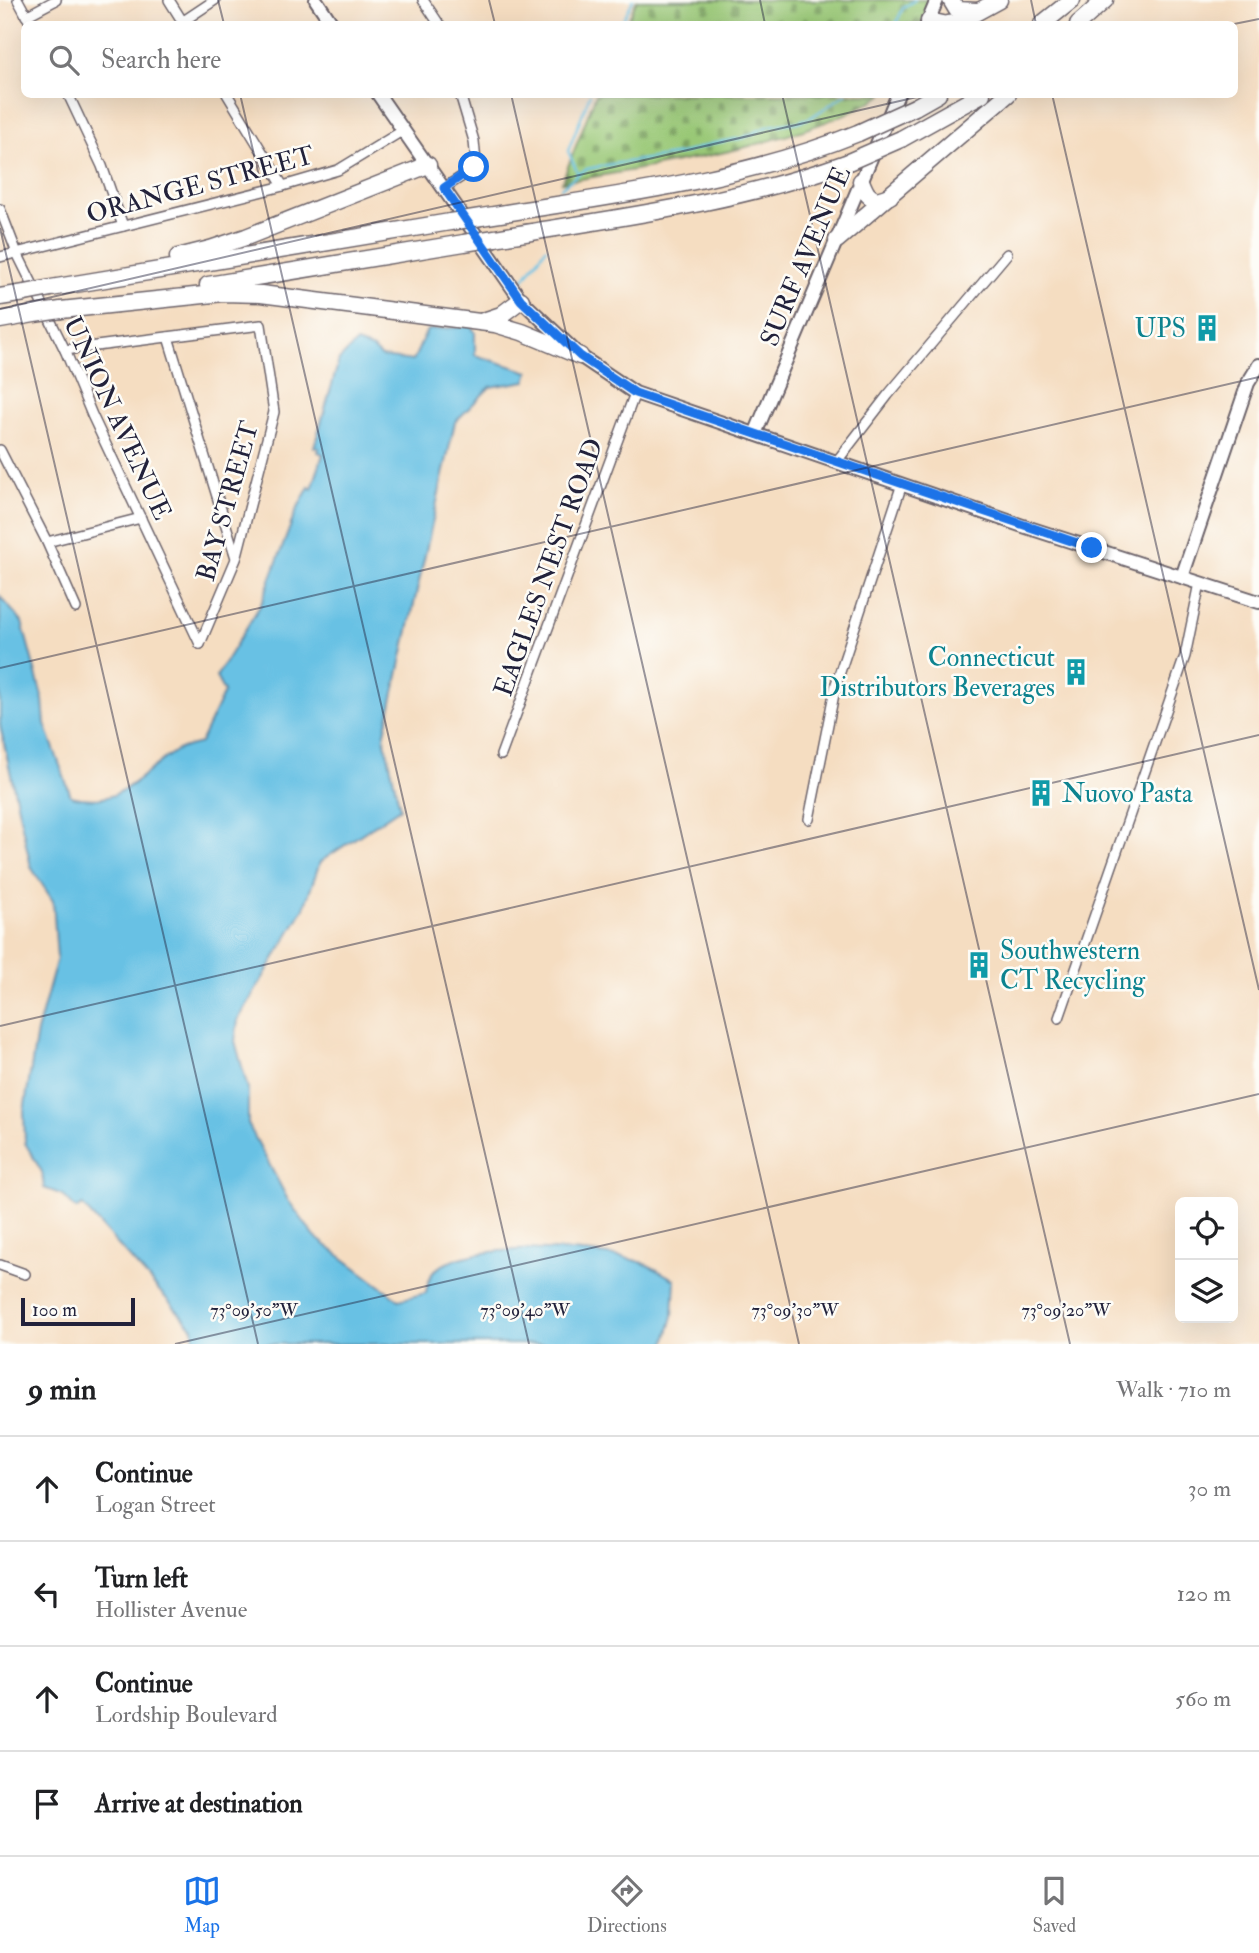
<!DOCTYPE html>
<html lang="en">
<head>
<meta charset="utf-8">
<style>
  body { margin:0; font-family:"IM FELL Double Pica",serif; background:#f6f6f6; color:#202124 }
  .controls { position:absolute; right:21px; bottom:21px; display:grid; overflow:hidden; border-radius:10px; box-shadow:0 7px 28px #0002 }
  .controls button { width:63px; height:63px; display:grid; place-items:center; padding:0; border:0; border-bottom:2px solid #e0e0e0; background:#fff; color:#202124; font:35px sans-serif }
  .scale { position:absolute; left:21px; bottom:18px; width:114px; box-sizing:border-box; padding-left:7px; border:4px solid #22223b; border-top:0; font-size:19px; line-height:24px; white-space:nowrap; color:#22223b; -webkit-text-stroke:5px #fdfcf7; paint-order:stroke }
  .stop { position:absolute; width:21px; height:21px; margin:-16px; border:5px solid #1a73e8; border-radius:50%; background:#fff }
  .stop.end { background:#1a73e8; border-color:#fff; box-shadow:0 2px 7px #0008 }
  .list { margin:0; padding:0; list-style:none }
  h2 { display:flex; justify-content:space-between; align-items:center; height:91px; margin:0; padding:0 28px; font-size:30px }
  h2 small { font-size:23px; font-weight:400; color:#757577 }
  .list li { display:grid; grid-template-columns:46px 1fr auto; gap:21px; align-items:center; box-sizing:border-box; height:105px; padding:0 28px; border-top:2px solid #e0e0e0 }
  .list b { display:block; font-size:26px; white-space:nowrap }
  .list p { margin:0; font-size:23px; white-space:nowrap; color:#757577 }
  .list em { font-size:23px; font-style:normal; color:#757577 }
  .icon { flex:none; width:38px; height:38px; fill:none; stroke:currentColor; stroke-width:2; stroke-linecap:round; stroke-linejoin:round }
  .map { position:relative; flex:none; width:1259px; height:1344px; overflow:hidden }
  .search { position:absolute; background:#fff; box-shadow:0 7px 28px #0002; left:21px; right:21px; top:21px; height:77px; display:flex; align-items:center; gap:18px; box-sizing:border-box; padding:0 24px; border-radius:10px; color:#757577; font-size:26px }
  .sheet { height:511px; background:#fff }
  nav { display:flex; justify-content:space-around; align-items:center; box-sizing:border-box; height:98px; border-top:2px solid #e0e0e0; background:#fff; font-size:19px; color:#757577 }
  nav a { display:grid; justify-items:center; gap:4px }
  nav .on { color:#1a73e8 }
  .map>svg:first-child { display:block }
</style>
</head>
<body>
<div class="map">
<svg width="1259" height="1344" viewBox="0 0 1259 1344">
  <defs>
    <pattern id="cemetery-stones" width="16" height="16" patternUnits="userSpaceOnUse" patternTransform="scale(1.75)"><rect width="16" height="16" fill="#99c876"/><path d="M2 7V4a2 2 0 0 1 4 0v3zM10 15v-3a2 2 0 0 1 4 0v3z" fill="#7ca262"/></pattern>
  </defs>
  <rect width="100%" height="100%" fill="#fdfcf7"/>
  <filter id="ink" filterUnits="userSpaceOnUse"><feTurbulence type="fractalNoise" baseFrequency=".0143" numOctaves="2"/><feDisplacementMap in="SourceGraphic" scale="14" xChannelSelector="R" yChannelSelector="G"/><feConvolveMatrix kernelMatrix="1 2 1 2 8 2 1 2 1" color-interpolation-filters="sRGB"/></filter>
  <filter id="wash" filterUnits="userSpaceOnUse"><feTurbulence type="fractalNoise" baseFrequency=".00686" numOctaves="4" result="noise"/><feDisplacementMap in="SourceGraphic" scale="28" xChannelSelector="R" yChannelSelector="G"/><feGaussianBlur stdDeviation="1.57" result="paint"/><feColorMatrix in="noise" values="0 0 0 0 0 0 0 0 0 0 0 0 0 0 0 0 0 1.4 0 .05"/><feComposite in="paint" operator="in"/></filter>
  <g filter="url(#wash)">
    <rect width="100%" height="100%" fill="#f5ddc1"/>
    <g fill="url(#cemetery-stones)" stroke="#5e7558" stroke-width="2">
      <polygon points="637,0 931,0 921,24 626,24"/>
      <path d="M596,94H883V95C793,147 664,165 562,182Z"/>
    </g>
    <path fill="#67c1e4" stroke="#447290" stroke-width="2" d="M471,326L475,332V355L529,372L526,381L490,387L455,422L384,737L400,808L320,862L304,908L238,1020L235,1041L248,1089V1124L288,1200L315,1237L399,1300L426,1293C428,1281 430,1272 441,1266C481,1242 592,1248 637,1261C650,1264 663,1274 675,1280L673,1316L665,1344H194L193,1328L82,1205L76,1209L63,1195L44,1188L42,1172L25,1143L24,1111L37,1032L57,958L53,901L31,867L0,725V596L22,622L43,700L45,724L71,796C120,809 137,776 174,752C181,747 192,745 200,743L224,692L216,677L261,604L296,511L309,487L312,489L323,454L318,452L319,448L314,447L339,360L356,343L373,349L382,357L413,361L427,330Z"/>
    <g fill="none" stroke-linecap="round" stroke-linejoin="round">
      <g stroke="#67c1e4" stroke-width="2.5">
        <polyline points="621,24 633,0"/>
        <polyline points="896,24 903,8 915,0"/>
        <polyline points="578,174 587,169 607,165 681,154 714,143 743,138 769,126 797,122 810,118 846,94"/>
        <polyline points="561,188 578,174 568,151 590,94"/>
        <polyline points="524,279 546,248"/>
      </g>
    </g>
  </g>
  <g filter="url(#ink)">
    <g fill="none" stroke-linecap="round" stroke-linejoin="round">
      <defs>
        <g id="street">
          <polyline points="18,0 31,24"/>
          <polyline points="169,0 184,24"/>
          <polyline points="423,0 439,24"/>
          <polyline points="26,16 56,0"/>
          <polyline points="182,22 215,0"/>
          <polyline points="68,94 102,166 123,226"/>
          <polyline points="227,94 283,186"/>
          <polyline points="444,188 469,172 476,162 474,141 460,94"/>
          <polyline points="0,209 17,253 65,350 92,415 200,644"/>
          <polyline points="0,257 283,186 338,170 402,131"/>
          <polyline points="168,337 236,558"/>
          <polyline points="65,350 261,325 274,412 236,559 200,644"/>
          <polyline points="0,450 46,540 76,608"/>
          <polyline points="837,461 888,395 1007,254"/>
          <polyline points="47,542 141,518"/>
          <polyline points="501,755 635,393"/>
          <polyline points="809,819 836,684 902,484"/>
          <polyline points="1059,1018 1185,656 1200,583"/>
          <polyline points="0,1265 25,1274"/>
        </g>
        <g id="secondary">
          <polyline points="316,0 332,24"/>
          <polyline points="927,24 937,0"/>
          <polyline points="378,94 521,300 580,356 635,393 1020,525 1259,602"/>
          <polyline points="755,434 898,94"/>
          <polyline points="1182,577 1248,383 1259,365"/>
        </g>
        <g id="highway">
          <polyline points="951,0 957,10 977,11"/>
          <polyline points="929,21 943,24"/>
          <polyline points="948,24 957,23 999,0"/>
          <polyline points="1042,24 1072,0"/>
          <polyline points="1078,24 1105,0"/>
          <polyline points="915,107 938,94"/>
          <polyline points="901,139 982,94"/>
          <path d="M861,181C865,191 867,197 877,200L890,196"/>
          <path d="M481,217C608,196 738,182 858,133"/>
          <path d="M495,238C613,218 733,204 846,163"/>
          <polyline points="837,240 1008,94"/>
          <polyline points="178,257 210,249 246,237 428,165"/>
          <polyline points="208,285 464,243"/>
          <polyline points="51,288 450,222"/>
          <polyline points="0,297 25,293"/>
          <polyline points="61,310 223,293 261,294 495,324 522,332 580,356"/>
          <polyline points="0,320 34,314"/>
          <polyline points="483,321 501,315 521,300"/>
        </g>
      </defs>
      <use href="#street" stroke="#6c636a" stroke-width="12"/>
      <use href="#secondary" stroke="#6c636a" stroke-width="16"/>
      <use href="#highway" stroke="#6c636a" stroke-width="19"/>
      <use href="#street" stroke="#fff" stroke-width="9"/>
      <use href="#secondary" stroke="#fff" stroke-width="12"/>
      <use href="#highway" stroke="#fff" stroke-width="16"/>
      <defs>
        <g id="highway-bridge">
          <polyline points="858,133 915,107"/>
          <polyline points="846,163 901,139"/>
          <polyline points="450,222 481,217"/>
          <polyline points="464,243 495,238"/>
          <polyline points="25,293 51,288"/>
          <polyline points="34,314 61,310"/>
        </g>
      </defs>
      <use href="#highway-bridge" stroke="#6c636a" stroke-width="19" stroke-linecap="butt"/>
      <use href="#highway-bridge" stroke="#fff" stroke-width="16"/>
    </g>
  </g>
  <g fill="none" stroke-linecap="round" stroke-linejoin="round" filter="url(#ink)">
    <polyline stroke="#1a73e8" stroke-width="9" points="474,167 444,188 521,300 580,356 635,393 1092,548"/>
  </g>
  <path fill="none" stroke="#22223b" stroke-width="2" stroke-opacity="0.45" d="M218,0L224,24M489,0L495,24M760,0L765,24M1031,0L1036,24M1234,24L1259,19M240,94L529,1344M511,94L799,1344M782,94L1070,1344M1052,94L1259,990M0,228L258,1344M0,309L930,94M0,668L1259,377M0,1026L1259,735M175,1344L1259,1094"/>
  <defs>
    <symbol id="building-bare" viewBox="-9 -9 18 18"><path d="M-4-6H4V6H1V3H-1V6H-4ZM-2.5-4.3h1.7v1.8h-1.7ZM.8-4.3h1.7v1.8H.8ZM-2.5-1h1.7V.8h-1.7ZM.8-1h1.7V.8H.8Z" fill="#0f9aa8" stroke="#fdfcf7" stroke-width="2.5" paint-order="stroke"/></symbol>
  </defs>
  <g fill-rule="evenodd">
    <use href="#building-bare" x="1188" y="309" width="38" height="38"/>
    <use href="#building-bare" x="1057" y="653" width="38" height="38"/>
    <use href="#building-bare" x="1022" y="774" width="38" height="38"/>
    <use href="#building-bare" x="960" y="946" width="38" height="38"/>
  </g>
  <g text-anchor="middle" stroke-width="5" stroke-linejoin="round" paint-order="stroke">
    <g font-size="26" fill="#22223b" stroke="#fdfcf7">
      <text transform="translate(200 184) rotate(-15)" y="9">ORANGE STREET</text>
      <text transform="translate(805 256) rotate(-67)" y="9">SURF AVENUE</text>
      <text transform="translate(118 418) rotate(65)" y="9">UNION AVENUE</text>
      <text transform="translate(227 501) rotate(-74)" y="9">BAY STREET</text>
      <text transform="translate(548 567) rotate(-70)" y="9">EAGLES NEST ROAD</text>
    </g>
    <g font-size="26" fill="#0d838f" stroke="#fdfcf7" text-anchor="end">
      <text x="1186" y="337">UPS</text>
      <text x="1055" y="666">Connecticut<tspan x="1055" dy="30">Distributors Beverages</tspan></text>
      <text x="1062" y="802" text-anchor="start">Nuovo Pasta</text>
      <text x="1000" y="959" text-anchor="start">Southwestern<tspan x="1000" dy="30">CT Recycling</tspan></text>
    </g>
  </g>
  <g font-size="18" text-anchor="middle" fill="#22223b" stroke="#fdfcf7" stroke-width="5" stroke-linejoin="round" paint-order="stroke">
    <text x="254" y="1316">73°09'50"W</text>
    <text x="525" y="1316">73°09'40"W</text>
    <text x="795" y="1316">73°09'30"W</text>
    <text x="1066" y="1316">73°09'20"W</text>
  </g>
</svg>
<div class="controls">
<button><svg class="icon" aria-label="locate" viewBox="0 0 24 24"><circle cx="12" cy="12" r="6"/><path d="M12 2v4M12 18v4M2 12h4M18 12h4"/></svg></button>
<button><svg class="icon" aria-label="layers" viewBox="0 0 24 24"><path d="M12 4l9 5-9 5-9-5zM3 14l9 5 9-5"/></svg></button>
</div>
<div class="scale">100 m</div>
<div class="stop" style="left:474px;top:167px"></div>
<div class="stop end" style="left:1092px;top:548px"></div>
<div class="search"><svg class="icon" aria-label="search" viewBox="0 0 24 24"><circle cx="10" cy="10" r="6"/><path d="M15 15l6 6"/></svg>Search here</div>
</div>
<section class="sheet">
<h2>9 min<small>Walk · 710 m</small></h2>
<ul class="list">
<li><svg class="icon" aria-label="ahead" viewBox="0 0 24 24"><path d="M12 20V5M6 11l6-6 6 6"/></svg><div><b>Continue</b><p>Logan Street</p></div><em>30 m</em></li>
<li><svg class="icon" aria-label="left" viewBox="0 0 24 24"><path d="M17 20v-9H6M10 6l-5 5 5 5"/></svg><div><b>Turn left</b><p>Hollister Avenue</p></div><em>120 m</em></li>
<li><svg class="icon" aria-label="ahead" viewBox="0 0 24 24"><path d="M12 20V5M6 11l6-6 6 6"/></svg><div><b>Continue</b><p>Lordship Boulevard</p></div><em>560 m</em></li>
<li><svg class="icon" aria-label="arrive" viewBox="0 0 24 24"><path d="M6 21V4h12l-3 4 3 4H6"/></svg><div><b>Arrive at destination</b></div></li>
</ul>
</section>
<nav>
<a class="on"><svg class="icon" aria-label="map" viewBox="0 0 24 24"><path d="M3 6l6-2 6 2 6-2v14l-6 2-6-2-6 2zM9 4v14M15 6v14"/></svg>Map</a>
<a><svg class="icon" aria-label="directions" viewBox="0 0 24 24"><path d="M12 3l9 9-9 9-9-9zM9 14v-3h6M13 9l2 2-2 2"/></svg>Directions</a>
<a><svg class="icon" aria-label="saved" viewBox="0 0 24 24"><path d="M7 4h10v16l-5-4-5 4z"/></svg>Saved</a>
</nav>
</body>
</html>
